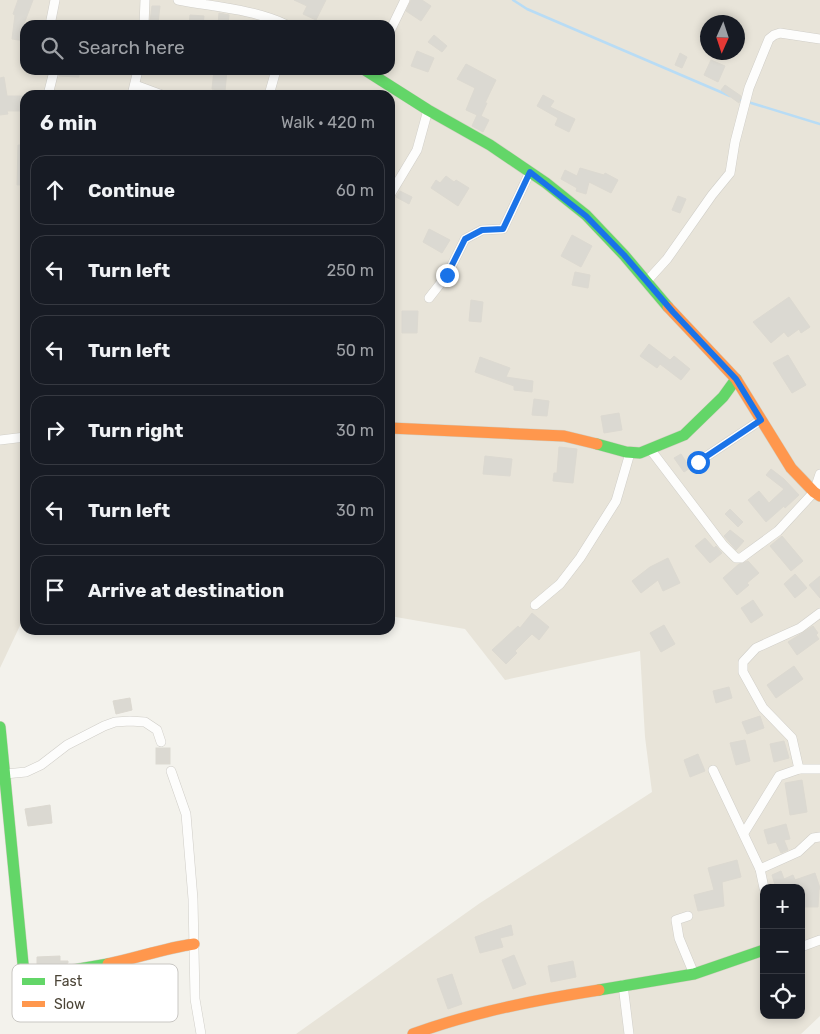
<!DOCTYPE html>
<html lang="en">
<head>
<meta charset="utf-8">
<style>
  body { margin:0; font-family:Rubik,sans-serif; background:#20242c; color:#f1f3f6 }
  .controls { position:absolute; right:15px; bottom:15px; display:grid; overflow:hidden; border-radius:10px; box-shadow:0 2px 8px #0003 }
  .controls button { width:45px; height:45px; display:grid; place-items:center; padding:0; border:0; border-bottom:1px solid #363941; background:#171b24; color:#f1f3f6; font:25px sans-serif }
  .compass { position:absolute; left:700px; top:15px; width:45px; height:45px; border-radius:50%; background:#171b24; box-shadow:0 2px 8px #0003; rotate:183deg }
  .stop { position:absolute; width:15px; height:15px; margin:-11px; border:4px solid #1a73e8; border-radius:50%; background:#fff }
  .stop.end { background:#1a73e8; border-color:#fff; box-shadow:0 1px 5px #0008 }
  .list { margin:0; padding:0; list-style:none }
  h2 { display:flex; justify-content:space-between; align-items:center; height:65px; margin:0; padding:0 20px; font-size:21px }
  h2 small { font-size:16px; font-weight:400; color:#9ea1a6 }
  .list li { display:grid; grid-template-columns:32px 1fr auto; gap:15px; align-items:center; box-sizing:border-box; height:70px; margin:0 10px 10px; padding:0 10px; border:1px solid #363941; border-radius:15px }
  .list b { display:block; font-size:19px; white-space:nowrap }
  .list em { font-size:16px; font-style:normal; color:#9ea1a6 }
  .icon { flex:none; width:28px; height:28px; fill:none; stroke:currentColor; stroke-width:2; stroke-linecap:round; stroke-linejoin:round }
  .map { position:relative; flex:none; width:820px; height:1034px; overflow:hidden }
  .search { position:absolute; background:#171b24; box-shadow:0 2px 8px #0003; left:20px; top:20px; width:375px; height:55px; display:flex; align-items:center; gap:12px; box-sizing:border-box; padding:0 18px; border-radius:15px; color:#9ea1a6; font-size:19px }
  .panel { position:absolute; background:#171b24; box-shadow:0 2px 8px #0003; left:20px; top:90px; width:375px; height:545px; border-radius:15px }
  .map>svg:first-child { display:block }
</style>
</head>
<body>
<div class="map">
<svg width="820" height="1034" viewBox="0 0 820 1034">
  <rect width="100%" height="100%" fill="#f3f2ec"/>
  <path fill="#e8e4d9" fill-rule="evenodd" d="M0,0H820V1016L801,1034H296L480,903L652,792L645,737L640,651L505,680L465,629L390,616V95H25V615L0,668ZM708,22H738V52H708ZM25,25H390V70H25ZM764,888H801V1015H764Z"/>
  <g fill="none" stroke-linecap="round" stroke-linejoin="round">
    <g stroke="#b8dcf5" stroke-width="2.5">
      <polyline points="513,0 527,9 730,96"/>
      <polyline points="738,99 820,124"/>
    </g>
  </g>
  <g fill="#dbd9d2" stroke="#dcd9d1">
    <polygon points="18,0 33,0 24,24 25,25 25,41 12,39 15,15 13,14"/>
    <polygon points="294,0 326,0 316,20 303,14 307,6"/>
    <polygon points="411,0 422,0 431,6 421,21 406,11"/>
    <polygon points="152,6 160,6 158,23 150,22"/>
    <polygon points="219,13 229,15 228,25 218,25"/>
    <polygon points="190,15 204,16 203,25 189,25"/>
    <polygon points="434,35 447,46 442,52 428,42"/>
    <polygon points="417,51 434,58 428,72 411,66"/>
    <polygon points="680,53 687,57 682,68 675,65"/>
    <polygon points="711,60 725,66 718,82 704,75"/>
    <polygon points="466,64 496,80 485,103 487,103 481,116 489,120 483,132 472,126 477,115 466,110 475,88 457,79"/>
    <polygon points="59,70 79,70 79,77 59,76"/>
    <polygon points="214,70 227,70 225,91 212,89"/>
    <polygon points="4,77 7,96 25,96 25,111 7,111 8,114 0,115 0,78"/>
    <polygon points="725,85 741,96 739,103 721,90"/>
    <polygon points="543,95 554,101 550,107 575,119 569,132 555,125 558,118 537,106"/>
    <polygon points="18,145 25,145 25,185 17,185"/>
    <polygon points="580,168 604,175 605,173 618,180 611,193 589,182 586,194 576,191 577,188 561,179 565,170 577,176"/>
    <polygon points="446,176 454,182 456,180 469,188 458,206 431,188 436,180 440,183"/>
    <polygon points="400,191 412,197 409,204 396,197"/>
    <polygon points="678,196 686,199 680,213 672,210"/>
    <polygon points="429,229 450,240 442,253 423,242"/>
    <polygon points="572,235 592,246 581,267 561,256"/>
    <polygon points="575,272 590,275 588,288 572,285"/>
    <polygon points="789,297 810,327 801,333 799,329 788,337 784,332 771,343 753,322"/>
    <polygon points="471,300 483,302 481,322 469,321"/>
    <polygon points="402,311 418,311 417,333 402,333"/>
    <polygon points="649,344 670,360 674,356 690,369 681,380 660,364 657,368 640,356"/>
    <polygon points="788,355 806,385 792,393 773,363"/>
    <polygon points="480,357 510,368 506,377 533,381 532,392 514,390 514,386 475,372"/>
    <polygon points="534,399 549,401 547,416 532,415"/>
    <polygon points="619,413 622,430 604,433 601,416"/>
    <polygon points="559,447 577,449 573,483 553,481 554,473 557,473"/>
    <polygon points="681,454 690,468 684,472 674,458"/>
    <polygon points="485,456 512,459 510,476 483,474"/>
    <polygon points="771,469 784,479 799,495 785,508 784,506 766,522 748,500 759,491 769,503 784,489 766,475"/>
    <polygon points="730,509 743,522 738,527 725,514"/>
    <polygon points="730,530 744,541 736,550 724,536"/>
    <polygon points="782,536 803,561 791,571 770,546"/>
    <polygon points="705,538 714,548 716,546 722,553 710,563 695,546"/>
    <polygon points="668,558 680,583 663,591 658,580 641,593 632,581 650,567"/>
    <polygon points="748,561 759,573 747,583 749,585 737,595 723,578 739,564"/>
    <polygon points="795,574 807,588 795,598 784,584"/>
    <polygon points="820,576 820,598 809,585"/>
    <polygon points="753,600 763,615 751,623 741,608"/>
    <polygon points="532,613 549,627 539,640 532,634 515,651 517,653 506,664 492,650 518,626 520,628"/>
    <polygon points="664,625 675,644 661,652 650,633"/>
    <polygon points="813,626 818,633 816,635 819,639 797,655 788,642"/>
    <polygon points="794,666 803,679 776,698 767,685"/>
    <polygon points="729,687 732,698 716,703 713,691"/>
    <polygon points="130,698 132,710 116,714 113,701"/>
    <polygon points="760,716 764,728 747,734 742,722"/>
    <polygon points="745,740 750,761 736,765 730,743"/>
    <polygon points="784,741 789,758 774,762 770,744"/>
    <rect x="156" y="748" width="14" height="16"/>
    <polygon points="698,754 705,771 690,777 684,760"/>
    <polygon points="802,780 807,812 790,815 785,783"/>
    <polygon points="50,805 52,823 28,826 25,809"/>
    <polygon points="786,824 790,839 784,840 788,850 781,853 776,842 768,844 764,830"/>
    <polygon points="737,860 741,877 722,882 724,906 698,911 694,895 714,890 708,868"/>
    <polygon points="781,871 784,879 793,875 795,880 815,873 820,888 819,890 818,907 801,907 802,888 776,888 772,875"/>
    <polygon points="511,925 513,935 500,938 503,947 480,953 475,937"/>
    <polygon points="514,955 526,984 513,989 502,960"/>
    <polygon points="60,956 60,961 68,961 68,963 49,971 37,971 37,957"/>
    <polygon points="573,961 576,977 551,982 548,966"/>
    <polygon points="452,974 462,1004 448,1009 437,979"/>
  </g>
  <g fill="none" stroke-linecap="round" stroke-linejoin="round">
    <defs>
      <g id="street">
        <path d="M178,0C215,7 253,9 287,25"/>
        <polyline points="50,25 55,0"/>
        <polyline points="144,25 145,0"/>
        <polyline points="390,31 405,0"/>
        <polyline points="135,85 162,95"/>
        <polyline points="48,95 53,75 53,70"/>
        <polyline points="132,95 138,70"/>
        <polyline points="269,95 276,70"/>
        <polyline points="390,195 417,150 428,110"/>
        <polyline points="647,281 667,259 712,195 730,173 735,142 749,88 769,39 774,35 780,33 820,39"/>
        <polyline points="429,298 447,275 465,239 482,230 503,229 530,172"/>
        <polyline points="0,440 25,437"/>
        <polyline points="650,449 723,545 736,558 741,558 778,531 814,492 820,474"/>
        <polyline points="698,462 761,420"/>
        <polyline points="535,605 560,584 580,558 616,501 630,453"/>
        <polyline points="799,769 792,738 763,708 743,672 743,662 756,648 800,628 820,613"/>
        <polyline points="713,770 760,869 764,888"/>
        <polyline points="171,771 186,814 193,899 195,999 201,1034"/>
        <polyline points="5,774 26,772 41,765 67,745 104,726 115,722 130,721 145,722 157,730 161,742"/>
        <polyline points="744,833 779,776 799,769 820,769"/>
        <polyline points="760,869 798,852 813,838 820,837"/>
        <polyline points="688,916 676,920 679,938 694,974"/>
        <polyline points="801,947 820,940"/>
        <polyline points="623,985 629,1034"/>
      </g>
      <g id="fast">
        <polyline points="365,70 428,110 490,145 546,183 586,215 624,255 668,307"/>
        <polyline points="597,444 626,452 640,453 684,435 723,397 736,379"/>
        <polyline points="0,727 23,964 30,987 73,970 108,964"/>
        <polyline points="599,990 694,974 764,950"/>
      </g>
      <g id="slow">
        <polyline points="668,307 736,379 791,468 814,492 820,496"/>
        <polyline points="390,428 564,436 597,444"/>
        <path d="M108,964C137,958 165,948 194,944"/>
        <path d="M413,1034C473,1012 536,1000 599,990"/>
      </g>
    </defs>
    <use href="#street" stroke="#d0cec8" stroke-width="10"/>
    <use href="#fast" stroke="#d3cfc2" stroke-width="12"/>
    <use href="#slow" stroke="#d3cfc2" stroke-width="12"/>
    <use href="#street" stroke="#fdfdfc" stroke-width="9"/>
    <use href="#fast" stroke="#63d668" stroke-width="11"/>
    <use href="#slow" stroke="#ff974d" stroke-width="11"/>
  </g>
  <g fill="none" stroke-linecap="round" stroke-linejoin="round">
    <polyline stroke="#1a73e8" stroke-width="6" points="447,275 465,239 482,230 503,229 530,172 586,216 624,255 673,312 736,379 761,420 698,462"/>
  </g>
  <rect x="12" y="964" width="166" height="58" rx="8" fill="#fff" stroke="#c9c7c3" stroke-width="1"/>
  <rect x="22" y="978" width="23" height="7" fill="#63d668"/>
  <rect x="22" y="1001" width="23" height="6" fill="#ff974d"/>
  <g font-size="14" fill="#4b4436">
    <text x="54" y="986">Fast</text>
    <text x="54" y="1009">Slow</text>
  </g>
</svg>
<div class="controls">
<button>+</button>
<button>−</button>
<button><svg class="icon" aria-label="locate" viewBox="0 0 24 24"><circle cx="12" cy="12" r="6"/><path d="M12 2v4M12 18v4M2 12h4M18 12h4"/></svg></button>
</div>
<svg class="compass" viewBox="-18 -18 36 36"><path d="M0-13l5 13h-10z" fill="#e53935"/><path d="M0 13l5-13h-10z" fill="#9ea1a6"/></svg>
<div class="stop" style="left:698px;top:462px"></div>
<div class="stop end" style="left:447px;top:275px"></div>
<div class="search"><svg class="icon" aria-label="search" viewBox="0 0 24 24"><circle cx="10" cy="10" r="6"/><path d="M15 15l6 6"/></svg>Search here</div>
<section class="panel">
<h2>6 min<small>Walk · 420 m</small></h2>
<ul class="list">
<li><svg class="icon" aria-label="ahead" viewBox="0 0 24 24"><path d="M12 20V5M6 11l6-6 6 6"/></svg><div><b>Continue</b></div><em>60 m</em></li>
<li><svg class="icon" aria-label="left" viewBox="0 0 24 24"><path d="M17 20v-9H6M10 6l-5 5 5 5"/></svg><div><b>Turn left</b></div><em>250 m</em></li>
<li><svg class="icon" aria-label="left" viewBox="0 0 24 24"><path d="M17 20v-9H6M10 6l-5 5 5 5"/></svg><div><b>Turn left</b></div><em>50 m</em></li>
<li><svg class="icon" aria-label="right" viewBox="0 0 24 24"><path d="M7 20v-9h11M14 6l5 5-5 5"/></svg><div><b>Turn right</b></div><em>30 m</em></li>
<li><svg class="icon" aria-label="left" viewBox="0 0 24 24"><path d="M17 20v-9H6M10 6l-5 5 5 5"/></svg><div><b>Turn left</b></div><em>30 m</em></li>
<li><svg class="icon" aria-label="arrive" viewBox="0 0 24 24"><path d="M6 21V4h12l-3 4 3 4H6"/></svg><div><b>Arrive at destination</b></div></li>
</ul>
</section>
</div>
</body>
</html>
